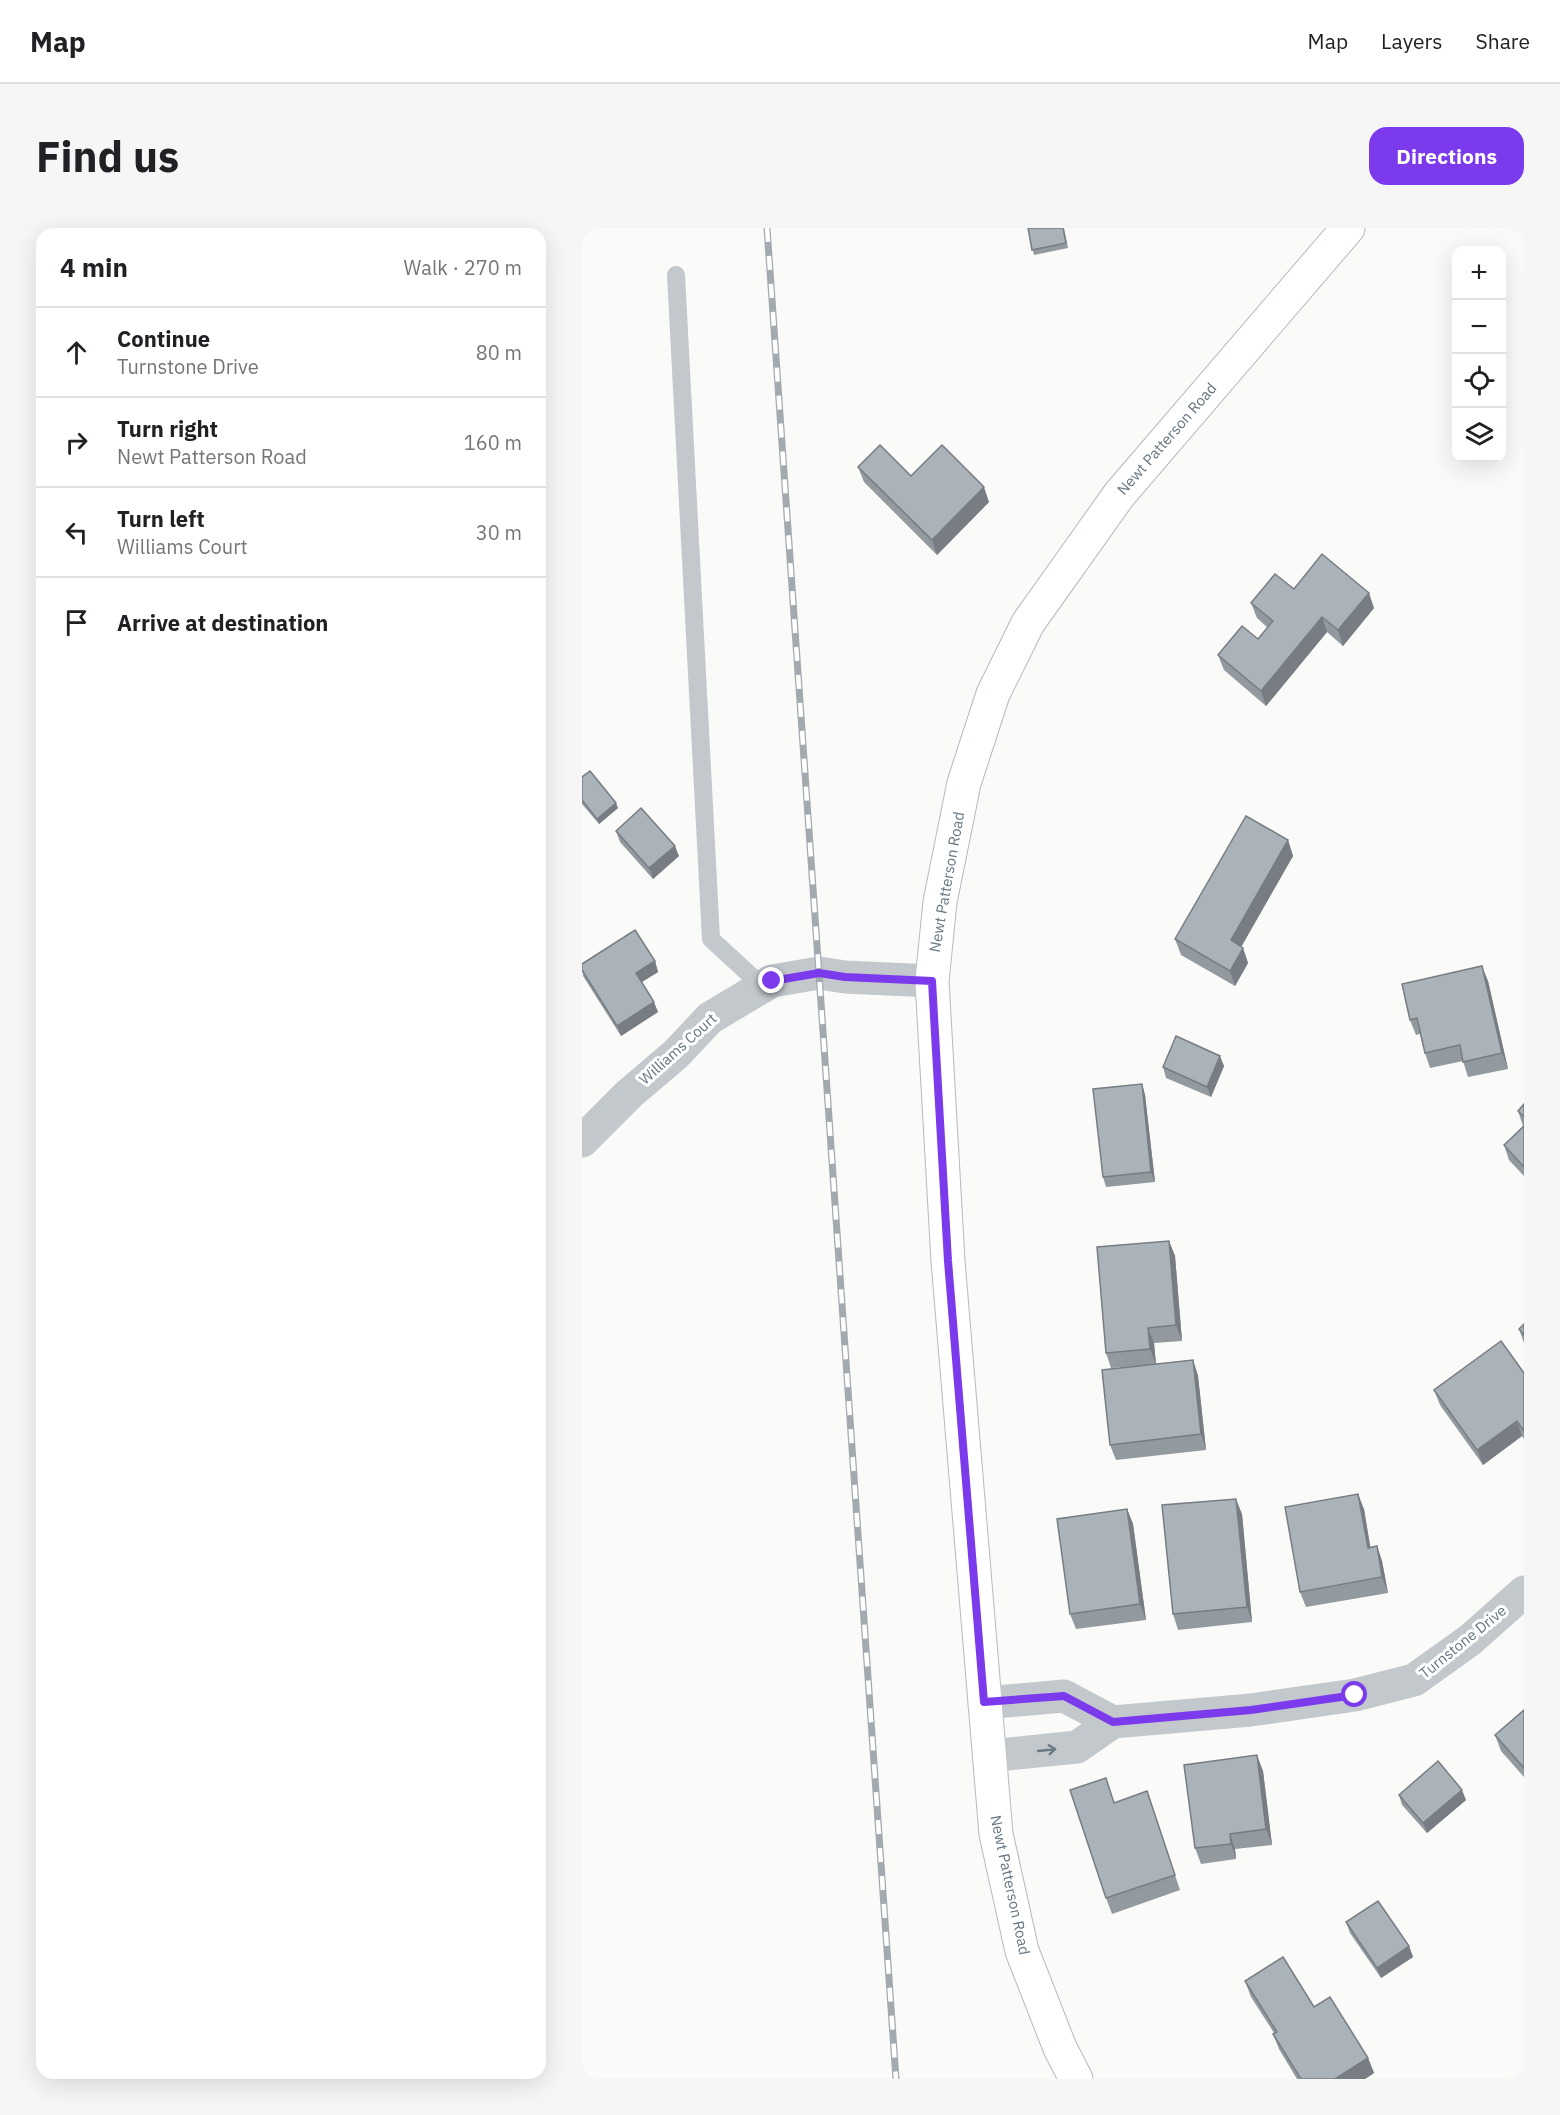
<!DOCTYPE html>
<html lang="en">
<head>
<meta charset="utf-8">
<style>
  body { margin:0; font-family:"IBM Plex Sans",sans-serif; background:#f6f6f6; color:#202124 }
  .controls { position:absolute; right:18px; top:18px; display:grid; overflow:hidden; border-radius:12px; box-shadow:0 6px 24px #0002 }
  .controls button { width:54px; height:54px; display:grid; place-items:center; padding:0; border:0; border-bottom:2px solid #e0e0e0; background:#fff; color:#202124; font:30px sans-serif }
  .stop { position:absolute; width:18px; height:18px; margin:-14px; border:4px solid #7c3aed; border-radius:50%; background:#fff }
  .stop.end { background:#7c3aed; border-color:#fff; box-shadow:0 2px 6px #0008 }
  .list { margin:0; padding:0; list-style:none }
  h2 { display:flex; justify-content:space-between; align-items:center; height:78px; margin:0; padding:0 24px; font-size:26px }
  h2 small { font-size:20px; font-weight:400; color:#757577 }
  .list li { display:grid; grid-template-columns:39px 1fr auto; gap:18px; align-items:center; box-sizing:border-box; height:90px; padding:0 24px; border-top:2px solid #e0e0e0 }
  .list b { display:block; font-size:22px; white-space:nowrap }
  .list p { margin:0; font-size:20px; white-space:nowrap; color:#757577 }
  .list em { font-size:20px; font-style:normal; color:#757577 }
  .icon { flex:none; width:33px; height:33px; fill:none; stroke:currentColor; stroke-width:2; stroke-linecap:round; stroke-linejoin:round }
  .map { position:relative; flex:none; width:942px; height:1851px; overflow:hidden; border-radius:18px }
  header { display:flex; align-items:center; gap:36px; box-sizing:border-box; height:84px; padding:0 30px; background:#fff; border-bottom:2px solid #e0e0e0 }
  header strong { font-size:28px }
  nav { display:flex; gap:33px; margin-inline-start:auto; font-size:21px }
  .intro { display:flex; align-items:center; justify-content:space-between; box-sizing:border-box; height:144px; padding:0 36px }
  h1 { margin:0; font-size:42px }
  .button { padding:15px 27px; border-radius:18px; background:#7c3aed; color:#fff; font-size:21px; font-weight:700 }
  main { display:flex; gap:36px; padding:0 36px }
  aside { flex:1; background:#fff; border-radius:18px; box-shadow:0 6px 24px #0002 }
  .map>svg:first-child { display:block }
</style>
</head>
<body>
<header>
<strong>Map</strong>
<nav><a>Map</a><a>Layers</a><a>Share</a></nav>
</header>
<div class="intro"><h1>Find us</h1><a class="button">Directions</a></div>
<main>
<aside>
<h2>4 min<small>Walk · 270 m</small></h2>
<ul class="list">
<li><svg class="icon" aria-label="ahead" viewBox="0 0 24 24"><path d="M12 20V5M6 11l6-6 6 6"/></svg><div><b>Continue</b><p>Turnstone Drive</p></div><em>80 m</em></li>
<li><svg class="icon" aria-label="right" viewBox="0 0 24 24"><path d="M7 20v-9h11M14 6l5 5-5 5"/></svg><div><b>Turn right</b><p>Newt Patterson Road</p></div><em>160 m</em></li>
<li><svg class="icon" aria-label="left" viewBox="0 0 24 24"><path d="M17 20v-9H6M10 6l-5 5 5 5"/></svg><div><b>Turn left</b><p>Williams Court</p></div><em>30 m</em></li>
<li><svg class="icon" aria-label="arrive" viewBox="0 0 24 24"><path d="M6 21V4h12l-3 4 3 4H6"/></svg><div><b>Arrive at destination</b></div></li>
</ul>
</aside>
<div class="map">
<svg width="942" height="1851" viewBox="0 0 942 1851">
  <rect width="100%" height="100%" fill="#fafaf8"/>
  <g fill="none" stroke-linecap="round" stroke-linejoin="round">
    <defs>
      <polyline id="secondary" points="494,1851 478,1820 440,1723 414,1606 366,1033 350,753 358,674 382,555 411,466 446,395 537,267 766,0"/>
    </defs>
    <use href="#secondary" stroke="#b3babf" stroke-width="35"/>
    <polyline stroke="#c3c8cc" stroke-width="18" points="94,47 129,711 181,759"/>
    <g stroke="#c3c8cc" stroke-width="33">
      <polyline points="0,913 47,866 94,826 128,790 190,753 237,745 263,749 350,753"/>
      <polyline points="402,1475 482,1468 531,1494"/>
      <polyline points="407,1528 495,1519 531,1494 669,1482 773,1467 832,1452 888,1412 942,1364"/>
    </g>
    <use href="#secondary" stroke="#fff" stroke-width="33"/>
    <defs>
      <polyline id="rail" points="185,0 314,1851"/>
    </defs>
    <use href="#rail" stroke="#a2aab0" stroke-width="7"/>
    <use href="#rail" stroke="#fff" stroke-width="4.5" stroke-dasharray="14" stroke-linecap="butt"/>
  </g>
  <g fill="#929a9f">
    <polygon points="446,0 482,0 486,20 452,27"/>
    <polygon points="276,239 329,248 407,274 355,327 282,254"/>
    <polygon points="712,361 792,380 761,418 745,404 684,478 642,442 636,427 676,411 686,400 675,390 669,375"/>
    <polygon points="0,549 36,580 17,596 0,576"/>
    <polygon points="34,603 97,628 71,651 38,614"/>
    <polygon points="706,612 711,628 659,719 661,720 666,735 653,758 599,727 593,711"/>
    <polygon points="73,733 76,744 60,754 76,784 39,808 1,748 0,736"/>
    <polygon points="906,753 926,841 886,849 881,833 848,840 843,825 838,806 834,807 828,792"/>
    <polygon points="642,838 629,869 584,850 581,839"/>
    <polygon points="560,856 563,867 573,954 524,959 521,949"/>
    <polygon points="942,876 942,948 927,932 922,917 941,898 936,883"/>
    <polygon points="587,1013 593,1028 600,1113 572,1115 574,1136 611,1132 616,1148 624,1222 534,1232 528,1217 568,1137 529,1140 524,1125"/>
    <polygon points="942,1096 942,1115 937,1101"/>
    <polygon points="942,1145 942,1211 940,1208 901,1237 858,1177 852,1162"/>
    <polygon points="545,1281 551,1296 564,1392 494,1401 488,1386"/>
    <polygon points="782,1281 788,1319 795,1318 800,1333 806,1365 724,1379 718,1364"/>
    <polygon points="660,1286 670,1394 596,1402 591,1386"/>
    <polygon points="942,1482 942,1549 919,1523 913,1507"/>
    <polygon points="681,1543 690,1617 653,1621 654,1631 619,1636 613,1620"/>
    <polygon points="565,1563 598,1662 530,1686 524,1670 532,1575"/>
    <polygon points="817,1567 884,1572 845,1605 820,1577"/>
    <polygon points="764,1694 827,1718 831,1729 799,1750 768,1705"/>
    <polygon points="663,1753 732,1779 786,1830 792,1845 783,1851 715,1851 697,1821 691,1806 692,1805 669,1769"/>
  </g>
  <g fill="#777d82">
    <polygon points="402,259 407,274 355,327 350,312"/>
    <polygon points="787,365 792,380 761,418 756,402"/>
    <polygon points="740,389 745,404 684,478 679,463"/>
    <polygon points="34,575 36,580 17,596 15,591"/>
    <polygon points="706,612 711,628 654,728 649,712"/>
    <polygon points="93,618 97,628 71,651 67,640"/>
    <polygon points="661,720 666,735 653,758 648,743"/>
    <polygon points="73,733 76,744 58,755 54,745"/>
    <polygon points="900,738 906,753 926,841 920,825"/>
    <polygon points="72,774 76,784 39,808 35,798"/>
    <polygon points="638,828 642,838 629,869 625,859"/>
    <polygon points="560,856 563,867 573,954 569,944"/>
    <polygon points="587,1013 593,1028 600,1113 594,1097"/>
    <polygon points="566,1100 572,1115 574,1137 568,1121"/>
    <polygon points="611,1132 616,1148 624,1222 619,1206"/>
    <polygon points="935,1193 940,1208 901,1237 895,1222"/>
    <polygon points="776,1266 782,1281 791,1335 786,1320"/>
    <polygon points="654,1271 660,1286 670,1394 665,1379"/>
    <polygon points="545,1281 551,1296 564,1392 558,1376"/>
    <polygon points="795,1318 800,1333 806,1365 800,1349"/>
    <polygon points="675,1527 681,1543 690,1617 684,1601"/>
    <polygon points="880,1562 884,1572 845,1605 841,1595"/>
    <polygon points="648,1606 653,1621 654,1631 649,1616"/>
    <polygon points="827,1718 831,1729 799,1750 795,1740"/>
    <polygon points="786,1830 792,1845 783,1851 753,1851"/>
  </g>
  <g fill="#aab3b9" stroke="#777d82" stroke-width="1.5">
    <polygon points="446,0 481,0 484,15 450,22"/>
    <polygon points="298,217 329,248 360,217 402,259 350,312 276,239"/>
    <polygon points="740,326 787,365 756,402 740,389 679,463 636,427 660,398 676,411 691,393 669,375 693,346 712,361"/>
    <polygon points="8,543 34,575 15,591 0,572 0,549"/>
    <polygon points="59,580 93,618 67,640 34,603"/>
    <polygon points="664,588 706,612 649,712 661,720 648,743 593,711"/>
    <polygon points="53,702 73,733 54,745 72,774 35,798 0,742 0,736"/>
    <polygon points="900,738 920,825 881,834 878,817 843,825 835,790 828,792 820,756"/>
    <polygon points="594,808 638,828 625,859 581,839"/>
    <polygon points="560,856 569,944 521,949 511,861"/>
    <polygon points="942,876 942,889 936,883"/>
    <polygon points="942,898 942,939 922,917"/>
    <polygon points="587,1013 594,1097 566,1100 568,1121 524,1125 515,1019"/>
    <polygon points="942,1096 942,1107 937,1101"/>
    <polygon points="919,1113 942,1145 942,1203 935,1193 895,1222 852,1162"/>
    <polygon points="611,1132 619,1206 528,1217 520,1142"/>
    <polygon points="776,1266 786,1320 795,1318 800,1349 718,1364 703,1279"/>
    <polygon points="654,1271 665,1379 591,1386 580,1277"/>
    <polygon points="545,1281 558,1376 488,1386 475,1291"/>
    <polygon points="942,1482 942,1540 913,1507"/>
    <polygon points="675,1527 684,1601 648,1606 649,1616 613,1620 602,1537"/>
    <polygon points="856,1533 880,1562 841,1595 817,1567"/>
    <polygon points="524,1550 532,1575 565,1563 593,1647 524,1670 488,1562"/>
    <polygon points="796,1673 827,1718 795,1740 764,1694"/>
    <polygon points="701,1729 732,1779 748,1769 786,1830 753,1851 719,1851 691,1806 695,1804 663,1753"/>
  </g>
  <defs><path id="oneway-shaft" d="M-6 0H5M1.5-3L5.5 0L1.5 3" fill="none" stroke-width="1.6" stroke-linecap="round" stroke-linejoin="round" transform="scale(1.5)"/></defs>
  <use stroke="#6a7a87" href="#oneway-shaft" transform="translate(465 1522) rotate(-6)"/>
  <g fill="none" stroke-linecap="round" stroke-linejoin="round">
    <polyline stroke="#7c3aed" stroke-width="8" points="190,753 237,745 263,749 350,753 366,1033 402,1474 482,1468 531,1494 669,1482 773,1467"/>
  </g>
  <g text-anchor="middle" stroke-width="6" stroke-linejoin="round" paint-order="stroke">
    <g font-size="15" fill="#657683" stroke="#fff">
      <text transform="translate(585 211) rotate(-49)" y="5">Newt Patterson Road</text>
      <text transform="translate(365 654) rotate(-80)" y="5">Newt Patterson Road</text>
      <text transform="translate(96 821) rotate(-42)" y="5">Williams Court</text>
      <text transform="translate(881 1414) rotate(-39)" y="5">Turnstone Drive</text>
      <text transform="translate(428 1657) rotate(78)" y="5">Newt Patterson Road</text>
    </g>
  </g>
</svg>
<div class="controls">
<button>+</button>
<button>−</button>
<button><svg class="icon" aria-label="locate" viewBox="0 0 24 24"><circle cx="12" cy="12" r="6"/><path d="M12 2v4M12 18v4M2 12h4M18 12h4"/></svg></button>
<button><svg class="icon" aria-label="layers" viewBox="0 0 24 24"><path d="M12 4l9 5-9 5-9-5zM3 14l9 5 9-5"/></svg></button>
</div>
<div class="stop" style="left:773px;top:1467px"></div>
<div class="stop end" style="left:190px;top:753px"></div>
</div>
</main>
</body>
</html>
